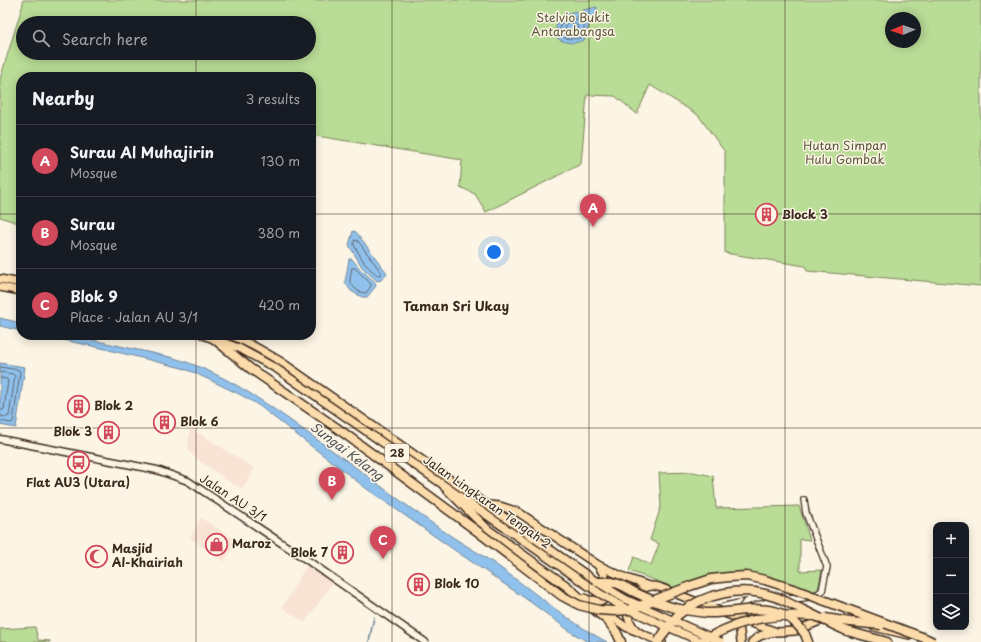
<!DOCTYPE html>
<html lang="en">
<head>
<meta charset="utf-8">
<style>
  body { margin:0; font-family:"Playpen Sans",sans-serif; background:#242831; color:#f1f3f6 }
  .controls { position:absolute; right:12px; bottom:12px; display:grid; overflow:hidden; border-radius:8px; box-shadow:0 2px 10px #0003 }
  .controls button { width:36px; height:36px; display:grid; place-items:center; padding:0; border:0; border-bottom:1px solid #363941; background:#171b24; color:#f1f3f6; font:20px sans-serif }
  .compass { position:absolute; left:885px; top:12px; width:36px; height:36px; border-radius:50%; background:#171b24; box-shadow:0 2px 10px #0003; rotate:268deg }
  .you { position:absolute; left:494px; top:252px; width:14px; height:14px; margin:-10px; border:3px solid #fff; border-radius:50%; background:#1a73e8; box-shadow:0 0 0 6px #1a73e833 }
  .badge { display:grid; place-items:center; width:26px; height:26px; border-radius:50%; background:#d1495b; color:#fff; font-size:13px; font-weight:700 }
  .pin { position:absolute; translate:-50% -33px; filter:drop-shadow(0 1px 2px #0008) }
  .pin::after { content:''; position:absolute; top:21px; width:14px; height:12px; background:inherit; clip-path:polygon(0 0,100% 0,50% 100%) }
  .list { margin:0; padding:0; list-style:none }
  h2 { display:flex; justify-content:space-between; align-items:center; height:52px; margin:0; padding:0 16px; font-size:17px }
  h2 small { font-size:13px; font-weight:400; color:#9ea1a6 }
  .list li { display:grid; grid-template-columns:26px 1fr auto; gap:12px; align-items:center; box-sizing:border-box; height:72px; padding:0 16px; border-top:1px solid #363941 }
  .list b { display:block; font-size:15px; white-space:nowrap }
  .list p { margin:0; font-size:13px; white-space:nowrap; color:#9ea1a6 }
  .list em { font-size:13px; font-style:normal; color:#9ea1a6 }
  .icon { flex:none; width:22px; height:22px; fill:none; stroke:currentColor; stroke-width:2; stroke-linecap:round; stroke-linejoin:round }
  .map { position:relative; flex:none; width:981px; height:642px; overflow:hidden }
  .search { position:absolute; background:#171b24; box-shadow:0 2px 10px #0003; left:16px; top:16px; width:300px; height:44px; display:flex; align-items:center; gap:10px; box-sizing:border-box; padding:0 14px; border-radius:22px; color:#9ea1a6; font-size:15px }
  .panel { position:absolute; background:#171b24; box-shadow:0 2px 10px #0003; left:16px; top:72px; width:300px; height:268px; border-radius:16px }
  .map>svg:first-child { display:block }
</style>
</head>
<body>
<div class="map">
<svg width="981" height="642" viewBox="0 0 981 642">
  <rect width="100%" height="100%" fill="#fcf5e5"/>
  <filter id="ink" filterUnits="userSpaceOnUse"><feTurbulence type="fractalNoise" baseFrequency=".025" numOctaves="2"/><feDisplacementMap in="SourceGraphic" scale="8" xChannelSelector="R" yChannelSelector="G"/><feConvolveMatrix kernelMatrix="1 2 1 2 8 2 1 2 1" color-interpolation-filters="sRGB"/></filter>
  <g filter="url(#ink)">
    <g fill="#f9e3d4">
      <polygon points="190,428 253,467 254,470 244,486 241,488 231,483 192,455 188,449"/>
      <polygon points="201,518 237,541 224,562 190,538"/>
      <polygon points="307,565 332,583 305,623 282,607"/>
    </g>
    <g fill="#b9dc96" stroke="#7a835a" fill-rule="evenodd">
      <path d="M23,0H981V286L807,271L805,266L725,253V152L698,115L650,85L637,114L615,96L587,95L581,164L486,212L475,194L460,187L462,160L311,135V77H21V224L0,217V79L23,4ZM891,18H915V42H891ZM23,23H309V53H23Z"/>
      <polygon points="693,472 713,476 716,508 799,506 810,540 800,539 800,571 822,570 818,590 809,593 740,574 676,588 629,571 634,557 651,565 659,544 650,540 661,506 659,473"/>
      <polygon points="35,627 38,640 50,641 50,642 0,642 0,629"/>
    </g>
    <g fill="#90c1ec" stroke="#6e859a">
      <path d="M597,7V14C588,20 588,30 584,40C575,44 566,44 557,38C553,21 561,14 577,11V17H582L583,10Z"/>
      <polygon points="353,231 356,232 387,273 381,280 377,281 362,267 349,245"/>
      <polygon points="349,259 352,259 361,270 375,282 376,286 367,297 362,297 351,291 345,282"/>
      <polygon points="0,318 21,323 21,331 0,326"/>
      <path d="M39,335H70L170,357C226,372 273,408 319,441C361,470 400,502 442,530C459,542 478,552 495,564C532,590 567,621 607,642H588L571,632L529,601L450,547L430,533L367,489L258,405L241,395L195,373L182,368L97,347Z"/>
      <polygon points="0,363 25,367 16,428 0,425"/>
    </g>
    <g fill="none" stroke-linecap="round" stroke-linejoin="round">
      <g stroke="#5d6670" stroke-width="1">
        <path d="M571,16L573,17L576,20H583L585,22L583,33L580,38C574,39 566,40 560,35C558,26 563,20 571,16Z"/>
        <polygon points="569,22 578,26 577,33 570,34 565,33 566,26"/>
        <polygon points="355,240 358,241 381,272 381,273 380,275 377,275 365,264 354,245"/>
        <path d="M352,268H355L371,284V286L366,293C358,293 353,287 350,282Z"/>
        <polyline points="0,367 19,370 20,372 13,422 11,423 0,421"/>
        <polyline points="0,372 13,374 15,376 9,416 7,417 0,416"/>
        <polyline points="0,378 7,379 8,381 4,409 3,410 0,410"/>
      </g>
      <polyline stroke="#6e859a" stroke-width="1.5" points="369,642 374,617"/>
      <defs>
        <g id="tertiary">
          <path d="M780,597C795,599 810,600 822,591L827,567L806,513L804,500"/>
          <path d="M707,605C722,600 737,595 753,595"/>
          <path d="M739,613C745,597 753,601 767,595"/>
        </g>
        <polyline id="secondary" points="0,439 157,470 188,481 307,560 425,642"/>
        <g id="trunk">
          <polyline points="0,279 21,283"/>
          <polyline points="0,287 21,291"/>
          <polyline points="203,335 239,348 277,369 577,578"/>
          <path d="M230,335C249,342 266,353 283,363L597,582"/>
          <polyline points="488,505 500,506 518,512 598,565 626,578 649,586"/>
          <polyline points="585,598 626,627 636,631"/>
          <path d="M589,600C593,600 599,601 603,600C618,595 603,573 598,565"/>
          <polyline points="738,620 740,632 741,642"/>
          <polyline points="874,627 909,635"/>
          <path d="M662,642C655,639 641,635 636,630C621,615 626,593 647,587C651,585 655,586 659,587L737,618L777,632L795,631L825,619"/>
          <path d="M752,642C758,635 766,634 775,632"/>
        </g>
        <g id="motorway">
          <polyline points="213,338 251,369 286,393"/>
          <polyline points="445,487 488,530 568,587 579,597 608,621 617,633 621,642"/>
          <polyline points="847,631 887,642"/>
          <polyline points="805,634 808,642"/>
        </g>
      </defs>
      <use href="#tertiary" stroke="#3b2a1e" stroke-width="8"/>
      <use href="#secondary" stroke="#3b2a1e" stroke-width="9"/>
      <use href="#trunk" stroke="#3b2a1e" stroke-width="10"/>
      <use href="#motorway" stroke="#3b2a1e" stroke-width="11"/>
      <use href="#tertiary" stroke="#fcf5e5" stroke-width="5.5"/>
      <use href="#secondary" stroke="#fcf5e5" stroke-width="6"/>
      <use href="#trunk" stroke="#fddcac" stroke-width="7"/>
      <use href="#motorway" stroke="#fddcac" stroke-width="8"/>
      <defs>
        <g id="trunk-bridge">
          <polyline points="577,578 599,593 623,607 702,642"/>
          <polyline points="597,582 625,599 721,642"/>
        </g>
        <g id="motorway-bridge">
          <polyline points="286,393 337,428 477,531 562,596 579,605 599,610 614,611 629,610 690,586 711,579 729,577 747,576 765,580 796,590 927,639 933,642"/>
          <path d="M597,582C603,582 610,581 615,583C621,584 628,589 634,592C649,599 664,606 680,609C689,611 698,612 707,613C746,614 777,595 805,634"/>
          <polyline points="825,618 850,622 881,625"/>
          <path d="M658,642C664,633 670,623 678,615C704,593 742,585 775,597C782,599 788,603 795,606C812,614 829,623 847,631"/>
          <path d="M701,642C736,620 772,613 813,616"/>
        </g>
      </defs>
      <use href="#trunk-bridge" stroke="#3b2a1e" stroke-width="10" stroke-linecap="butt"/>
      <use href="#motorway-bridge" stroke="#3b2a1e" stroke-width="11" stroke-linecap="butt"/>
      <use href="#trunk-bridge" stroke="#fddcac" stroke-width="7"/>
      <use href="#motorway-bridge" stroke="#fddcac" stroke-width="8"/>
    </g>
  </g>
  <path fill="none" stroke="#3b2a1e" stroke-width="1" stroke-opacity="0.55" d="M196,0V23M392,0V642M589,0V642M785,0V642M196,53V77M0,214H21M311,214H981M196,335V642M0,428H981"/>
  <defs>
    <symbol id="building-ring" viewBox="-11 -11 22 22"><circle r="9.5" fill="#fcf5e5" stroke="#d1495b" stroke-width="1.5"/><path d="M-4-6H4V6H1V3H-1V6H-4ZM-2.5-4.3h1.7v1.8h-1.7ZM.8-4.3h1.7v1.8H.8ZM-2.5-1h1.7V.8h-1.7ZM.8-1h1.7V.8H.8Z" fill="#d1495b"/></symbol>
    <symbol id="bus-ring" viewBox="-11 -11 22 22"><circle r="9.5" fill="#fcf5e5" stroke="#d1495b" stroke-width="1.5"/><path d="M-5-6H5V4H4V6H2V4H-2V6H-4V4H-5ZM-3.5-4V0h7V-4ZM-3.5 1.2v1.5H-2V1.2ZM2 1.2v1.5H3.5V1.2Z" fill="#d1495b"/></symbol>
    <symbol id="shop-ring" viewBox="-11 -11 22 22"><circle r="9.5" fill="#fcf5e5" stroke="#d1495b" stroke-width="1.5"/><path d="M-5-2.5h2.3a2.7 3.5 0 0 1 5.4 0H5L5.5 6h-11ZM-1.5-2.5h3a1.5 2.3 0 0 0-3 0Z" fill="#d1495b"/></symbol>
    <symbol id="mosque-ring" viewBox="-11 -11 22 22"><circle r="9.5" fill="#fcf5e5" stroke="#d1495b" stroke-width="1.5"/><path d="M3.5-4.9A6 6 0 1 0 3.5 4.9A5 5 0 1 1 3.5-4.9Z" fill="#d1495b"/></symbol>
  </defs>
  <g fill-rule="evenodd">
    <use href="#building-ring" x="754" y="202" width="25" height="25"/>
    <use href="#building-ring" x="66" y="394" width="25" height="25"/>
    <use href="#building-ring" x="152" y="410" width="25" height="25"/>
    <use href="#building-ring" x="96" y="420" width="25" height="25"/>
    <use href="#bus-ring" x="66" y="450" width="25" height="25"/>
    <use href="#shop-ring" x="204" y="532" width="25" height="25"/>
    <use href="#building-ring" x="330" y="540" width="25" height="25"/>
    <use href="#mosque-ring" x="84" y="544" width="25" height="25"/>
    <use href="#building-ring" x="406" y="572" width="25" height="25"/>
  </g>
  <g text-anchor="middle" stroke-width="3" stroke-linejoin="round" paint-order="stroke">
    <rect fill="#fcf5e5" stroke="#75675a" stroke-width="1" x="385" y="444" width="24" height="18" rx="3"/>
    <g font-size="11" font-weight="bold" fill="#3b2a1e">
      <text x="397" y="457">28</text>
    </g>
    <g font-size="12" fill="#5a563c" stroke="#fcf5e5">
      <text x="573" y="22">Stelvio Bukit<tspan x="573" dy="14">Antarabangsa</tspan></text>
      <text x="845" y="150">Hutan Simpan<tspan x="845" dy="14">Hulu Gombak</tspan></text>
    </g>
    <g font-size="12" font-weight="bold" fill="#3b2a1e" stroke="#fcf5e5" text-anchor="start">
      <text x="782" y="219">Block 3</text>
      <text x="94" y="410">Blok 2</text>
      <text x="180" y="426">Blok 6</text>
      <text x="92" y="436" text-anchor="end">Blok 3</text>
      <text x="78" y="487" text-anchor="middle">Flat AU3 (Utara)</text>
      <text x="232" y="548">Maroz</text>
      <text x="112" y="553">Masjid<tspan x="112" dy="14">Al-Khairiah</tspan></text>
      <text x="328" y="557" text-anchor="end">Blok 7</text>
      <text x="434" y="588">Blok 10</text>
    </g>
    <g font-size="12" fill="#3b2a1e" stroke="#fcf5e5">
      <text transform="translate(233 498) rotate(33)" y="4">Jalan AU 3/1</text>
      <text transform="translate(487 502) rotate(35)" y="4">Jalan Lingkaran Tengah 2</text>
    </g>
    <g font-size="13" font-weight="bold" fill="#3b2a1e" stroke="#fcf5e5">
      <text x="456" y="311">Taman Sri Ukay</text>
    </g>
    <g font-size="13" font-style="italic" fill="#54575c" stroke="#fcf5e5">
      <text transform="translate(347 451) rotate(37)" y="5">Sungai Kelang</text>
    </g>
  </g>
</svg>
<div class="controls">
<button>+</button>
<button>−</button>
<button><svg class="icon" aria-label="layers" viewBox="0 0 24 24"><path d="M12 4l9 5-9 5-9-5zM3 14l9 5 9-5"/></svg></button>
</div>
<svg class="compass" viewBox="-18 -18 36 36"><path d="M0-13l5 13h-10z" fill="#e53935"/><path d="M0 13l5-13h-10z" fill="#9ea1a6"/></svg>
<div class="you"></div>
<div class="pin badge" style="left:593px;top:227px">A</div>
<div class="pin badge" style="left:332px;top:500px">B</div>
<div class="pin badge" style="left:383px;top:559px">C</div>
<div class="search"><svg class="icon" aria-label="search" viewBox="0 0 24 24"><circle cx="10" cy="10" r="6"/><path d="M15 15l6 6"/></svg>Search here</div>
<section class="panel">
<h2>Nearby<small>3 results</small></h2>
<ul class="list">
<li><span class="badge">A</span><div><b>Surau Al Muhajirin</b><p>Mosque</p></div><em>130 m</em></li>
<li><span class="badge">B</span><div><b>Surau</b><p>Mosque</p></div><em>380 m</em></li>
<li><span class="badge">C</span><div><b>Blok 9</b><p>Place · Jalan AU 3/1</p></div><em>420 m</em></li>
</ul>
</section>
</div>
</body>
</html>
